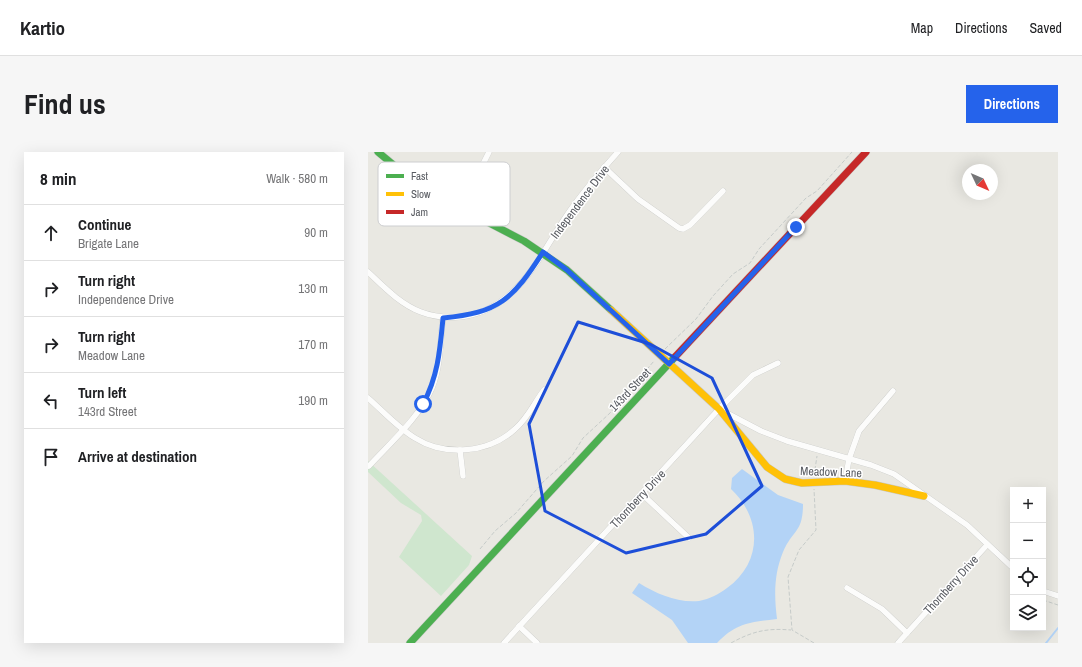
<!DOCTYPE html>
<html lang="en">
<head>
<meta charset="utf-8">
<style>
  body { margin:0; font-family:"Archivo Narrow",sans-serif; background:#f6f6f6; color:#202124 }
  .controls { position:absolute; right:12px; bottom:12px; display:grid; overflow:hidden; border-radius:0px; box-shadow:0 4px 16px #0002 }
  .controls button { width:36px; height:36px; display:grid; place-items:center; padding:0; border:0; border-bottom:1px solid #e0e0e0; background:#fff; color:#202124; font:20px sans-serif }
  .compass { position:absolute; left:594px; top:12px; width:36px; height:36px; border-radius:50%; background:#fff; box-shadow:0 4px 16px #0002; rotate:134deg }
  .stop { position:absolute; width:12px; height:12px; margin:-9px; border:3px solid #2563eb; border-radius:50%; background:#fff }
  .stop.end { background:#2563eb; border-color:#fff; box-shadow:0 1px 4px #0008 }
  .list { margin:0; padding:0; list-style:none }
  h2 { display:flex; justify-content:space-between; align-items:center; height:52px; margin:0; padding:0 16px; font-size:17px }
  h2 small { font-size:13px; font-weight:400; color:#757577 }
  .list li { display:grid; grid-template-columns:26px 1fr auto; gap:12px; align-items:center; box-sizing:border-box; height:56px; padding:0 16px; border-top:1px solid #e0e0e0 }
  .list b { display:block; font-size:15px; white-space:nowrap }
  .list p { margin:0; font-size:13px; white-space:nowrap; color:#757577 }
  .list em { font-size:13px; font-style:normal; color:#757577 }
  .icon { flex:none; width:22px; height:22px; fill:none; stroke:currentColor; stroke-width:2; stroke-linecap:round; stroke-linejoin:round }
  .map { position:relative; flex:none; width:690px; height:491px; overflow:hidden; border-radius:0px }
  header { display:flex; align-items:center; gap:24px; box-sizing:border-box; height:56px; padding:0 20px; background:#fff; border-bottom:1px solid #e0e0e0 }
  header strong { font-size:19px }
  nav { display:flex; gap:22px; margin-inline-start:auto; font-size:14px }
  .intro { display:flex; align-items:center; justify-content:space-between; box-sizing:border-box; height:96px; padding:0 24px }
  h1 { margin:0; font-size:28px }
  .button { padding:10px 18px; border-radius:0px; background:#2563eb; color:#fff; font-size:14px; font-weight:700 }
  main { display:flex; gap:24px; padding:0 24px }
  aside { flex:1; background:#fff; border-radius:0px; box-shadow:0 4px 16px #0002 }
  .map>svg:first-child { display:block }
</style>
</head>
<body>
<header>
<strong>Kartio</strong>
<nav><a>Map</a><a>Directions</a><a>Saved</a></nav>
</header>
<div class="intro"><h1>Find us</h1><a class="button">Directions</a></div>
<main>
<aside>
<h2>8 min<small>Walk · 580 m</small></h2>
<ul class="list">
<li><svg class="icon" aria-label="ahead" viewBox="0 0 24 24"><path d="M12 20V5M6 11l6-6 6 6"/></svg><div><b>Continue</b><p>Brigate Lane</p></div><em>90 m</em></li>
<li><svg class="icon" aria-label="right" viewBox="0 0 24 24"><path d="M7 20v-9h11M14 6l5 5-5 5"/></svg><div><b>Turn right</b><p>Independence Drive</p></div><em>130 m</em></li>
<li><svg class="icon" aria-label="right" viewBox="0 0 24 24"><path d="M7 20v-9h11M14 6l5 5-5 5"/></svg><div><b>Turn right</b><p>Meadow Lane</p></div><em>170 m</em></li>
<li><svg class="icon" aria-label="left" viewBox="0 0 24 24"><path d="M17 20v-9H6M10 6l-5 5 5 5"/></svg><div><b>Turn left</b><p>143rd Street</p></div><em>190 m</em></li>
<li><svg class="icon" aria-label="arrive" viewBox="0 0 24 24"><path d="M6 21V4h12l-3 4 3 4H6"/></svg><div><b>Arrive at destination</b></div></li>
</ul>
</aside>
<div class="map">
<svg width="690" height="491" viewBox="0 0 690 491">
  <rect width="100%" height="100%" fill="#e9e8e2"/>
  <polygon fill="#cfe6ce" points="0,309 104,404 101,413 73,444 31,405 54,369 53,363 33,351 0,320"/>
  <path fill="#b3d3f6" d="M374,317L410,343L435,352C435,381 425,377 415,400C406,422 406,443 409,467C383,470 368,471 349,491H320L304,468L264,441L271,431C289,442 309,451 331,449C342,447 351,442 359,436C395,410 394,366 363,337L364,326Z"/>
  <g fill="none" stroke-linecap="round" stroke-linejoin="round">
    <polyline stroke="#b3d3f6" stroke-width="2" points="678,491 690,476"/>
    <defs>
      <g id="street">
        <polyline points="236,15 270,47 311,76 315,77 322,73 355,39"/>
        <polyline points="93,56 121,0"/>
        <path d="M0,120C16,135 32,152 53,160C66,165 78,166 91,165C149,159 170,106 199,63C214,41 232,20 250,0"/>
        <path d="M0,246C15,259 29,275 47,286C77,305 121,301 147,277C160,266 166,251 176,238"/>
        <polyline points="353,258 393,279 419,289 503,313 526,322 599,373 645,416"/>
        <polyline points="92,298 95,324"/>
        <path d="M1,314C23,290 51,266 64,236C73,214 72,189 75,166"/>
        <polyline points="477,329 481,307 491,279 525,239"/>
        <polyline points="274,342 321,386"/>
        <polyline points="479,436 514,457 539,481"/>
        <polyline points="675,439 690,444"/>
        <polyline points="151,474 169,491"/>
        <polyline points="136,491 351,257 385,223 410,211"/>
        <polyline points="530,491 619,393"/>
      </g>
      <g id="fast">
        <polyline points="10,0 46,30 67,43 156,89 199,118 243,158"/>
        <polyline points="42,491 307,205"/>
      </g>
      <polyline id="slow" points="243,158 351,257 399,315 417,327 434,331 477,329 507,333 556,344"/>
      <polyline id="jam" points="307,205 498,0"/>
    </defs>
    <use href="#street" stroke="#c5c6c4" stroke-width="6"/>
    <use href="#fast" stroke="#c6c7c6" stroke-width="8"/>
    <use href="#slow" stroke="#c6c7c6" stroke-width="8"/>
    <use href="#jam" stroke="#c6c7c6" stroke-width="8"/>
    <g stroke="#c6cbc9" stroke-width="1" stroke-dasharray="4 2" stroke-linecap="butt">
      <polyline points="297,197 328,167 345,144 365,122 382,111 391,97 438,46 449,39 484,0"/>
      <polyline points="446,324 449,304"/>
      <polyline points="112,397 127,379 148,361 176,329 204,304 215,286 242,261 286,209"/>
      <polyline points="675,448 690,453"/>
      <path d="M363,491C385,479 399,476 423,478"/>
      <polyline points="446,491 424,478 420,425 431,398 448,378 446,337"/>
    </g>
    <use href="#street" stroke="#fcfcfb" stroke-width="5.5"/>
    <use href="#fast" stroke="#4caf50" stroke-width="7"/>
    <use href="#slow" stroke="#ffc107" stroke-width="7"/>
    <use href="#jam" stroke="#c62828" stroke-width="7"/>
  </g>
  <g fill="none" stroke-linecap="round" stroke-linejoin="round">
    <path stroke="#2563eb" stroke-width="5" d="M55,252C70,224 72,198 75,166C131,161 145,147 175,100L199,118L301,212L428,75"/>
  </g>
  <path fill="none" stroke="#1d4ed8" stroke-width="3" stroke-linejoin="round" d="M210,170L282,192L344,226L394,334L338,382L258,401L177,359L161,272Z"/>
  <g text-anchor="middle" stroke-width="3" stroke-linejoin="round" paint-order="stroke">
    <g font-size="12" fill="#585b61" stroke="#fff">
      <text transform="translate(212 50) rotate(-53)" y="4">Independence Drive</text>
      <text transform="translate(262 238) rotate(-47)" y="4">143rd Street</text>
      <text transform="translate(463 320) rotate(2)" y="4">Meadow Lane</text>
      <text transform="translate(270 347) rotate(-47)" y="4">Thornberry Drive</text>
      <text transform="translate(583 433) rotate(-48)" y="4">Thornberry Drive</text>
    </g>
  </g>
  <rect x="10" y="10" width="132" height="64" rx="6" fill="#fff" stroke="#cdced0" stroke-width="1"/>
  <rect x="18" y="22" width="18" height="4" fill="#4caf50"/>
  <rect x="18" y="40" width="18" height="4" fill="#ffc107"/>
  <rect x="18" y="58" width="18" height="4" fill="#c62828"/>
  <g font-size="11" fill="#585b61">
    <text x="43" y="28">Fast</text>
    <text x="43" y="46">Slow</text>
    <text x="43" y="64">Jam</text>
  </g>
</svg>
<div class="controls">
<button>+</button>
<button>−</button>
<button><svg class="icon" aria-label="locate" viewBox="0 0 24 24"><circle cx="12" cy="12" r="6"/><path d="M12 2v4M12 18v4M2 12h4M18 12h4"/></svg></button>
<button><svg class="icon" aria-label="layers" viewBox="0 0 24 24"><path d="M12 4l9 5-9 5-9-5zM3 14l9 5 9-5"/></svg></button>
</div>
<svg class="compass" viewBox="-18 -18 36 36"><path d="M0-13l5 13h-10z" fill="#e53935"/><path d="M0 13l5-13h-10z" fill="#757577"/></svg>
<div class="stop" style="left:55px;top:252px"></div>
<div class="stop end" style="left:428px;top:75px"></div>
</div>
</main>
</body>
</html>
